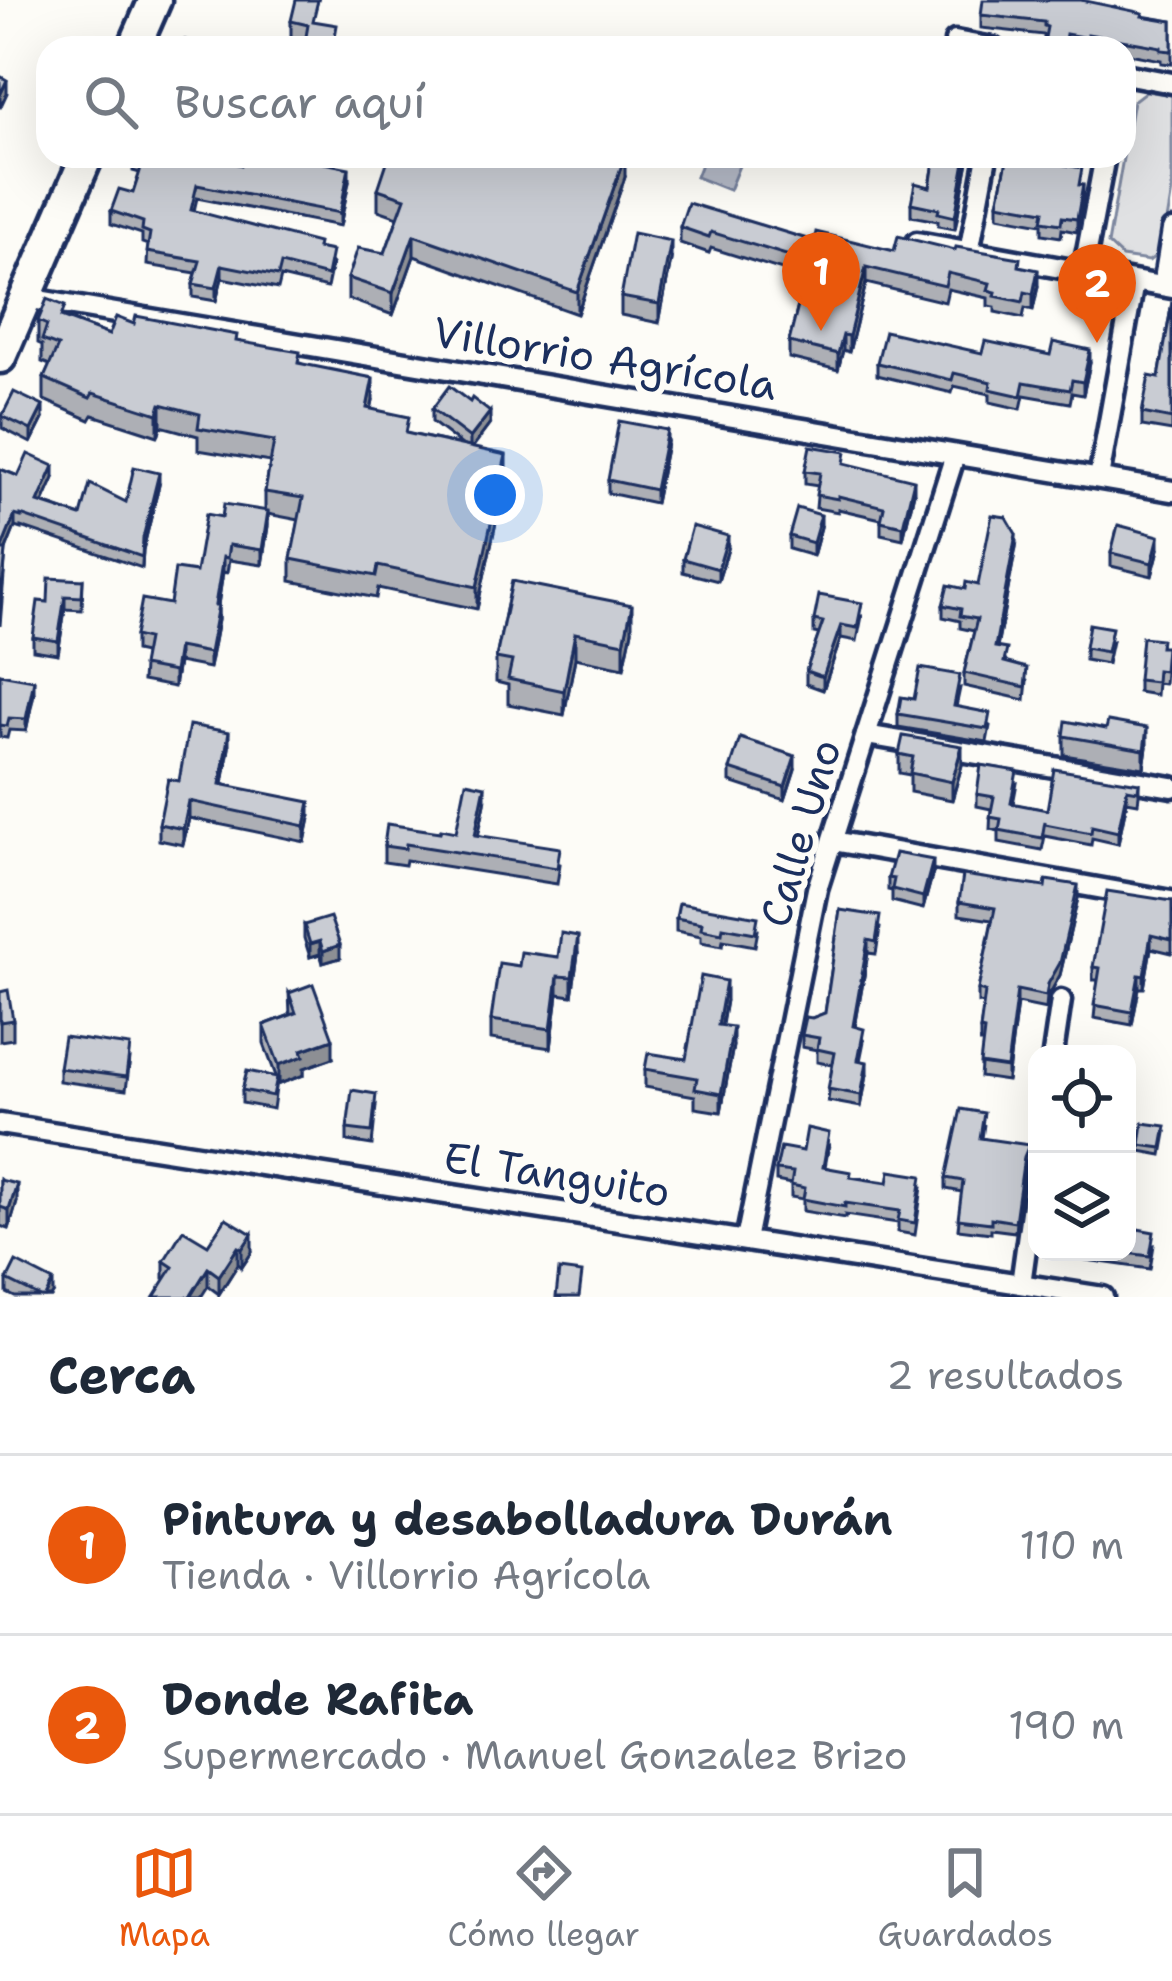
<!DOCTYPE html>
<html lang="es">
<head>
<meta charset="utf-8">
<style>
  body { margin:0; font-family:"Shantell Sans",sans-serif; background:#f2f2f3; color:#1f2937 }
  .controls { position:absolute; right:36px; bottom:36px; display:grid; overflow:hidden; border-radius:24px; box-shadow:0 12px 48px #0002 }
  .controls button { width:108px; height:108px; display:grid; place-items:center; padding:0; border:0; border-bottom:3px solid #e0e1e3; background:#fff; color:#1f2937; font:60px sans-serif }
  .you { position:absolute; left:495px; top:495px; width:42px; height:42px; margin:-30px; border:9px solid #fff; border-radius:50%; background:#1a73e8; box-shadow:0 0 0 18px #1a73e833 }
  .badge { display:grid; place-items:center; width:78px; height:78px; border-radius:50%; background:#ea580c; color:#fff; font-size:39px; font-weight:700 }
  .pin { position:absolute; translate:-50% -99px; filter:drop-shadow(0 3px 6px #0008) }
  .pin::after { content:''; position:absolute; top:63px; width:42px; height:36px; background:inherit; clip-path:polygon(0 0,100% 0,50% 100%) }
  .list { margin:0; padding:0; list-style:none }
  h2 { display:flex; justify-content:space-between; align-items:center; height:156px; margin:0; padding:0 48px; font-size:51px }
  h2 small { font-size:39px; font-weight:400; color:#747a83 }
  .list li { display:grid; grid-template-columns:78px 1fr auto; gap:36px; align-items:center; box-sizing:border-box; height:180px; padding:0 48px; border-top:3px solid #e0e1e3 }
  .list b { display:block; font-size:45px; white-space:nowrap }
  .list p { margin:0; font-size:39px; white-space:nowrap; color:#747a83 }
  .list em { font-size:39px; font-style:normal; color:#747a83 }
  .icon { flex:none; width:66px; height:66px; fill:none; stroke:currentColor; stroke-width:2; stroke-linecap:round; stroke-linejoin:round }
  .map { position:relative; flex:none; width:1172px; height:1297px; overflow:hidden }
  .search { position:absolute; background:#fff; box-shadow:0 12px 48px #0002; left:36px; right:36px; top:36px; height:132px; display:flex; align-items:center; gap:30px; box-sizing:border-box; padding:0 42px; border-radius:36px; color:#747a83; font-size:45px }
  .sheet { height:516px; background:#fff }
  nav { display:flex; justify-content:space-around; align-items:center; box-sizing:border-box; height:168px; border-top:3px solid #e0e1e3; background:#fff; font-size:33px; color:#747a83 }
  nav a { display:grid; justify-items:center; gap:6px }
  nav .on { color:#ea580c }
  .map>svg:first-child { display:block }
</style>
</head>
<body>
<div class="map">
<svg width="1172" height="1297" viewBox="0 0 1172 1297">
  <rect width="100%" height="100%" fill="#fdfcf7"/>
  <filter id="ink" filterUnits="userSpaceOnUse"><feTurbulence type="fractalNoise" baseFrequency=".00833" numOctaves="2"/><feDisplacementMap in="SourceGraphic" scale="24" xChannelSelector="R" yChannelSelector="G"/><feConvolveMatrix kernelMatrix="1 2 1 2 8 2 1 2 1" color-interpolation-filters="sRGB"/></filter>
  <g filter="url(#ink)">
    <polygon fill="#e0e1e3" stroke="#7e88a0" stroke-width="3" points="1146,91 1172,95 1172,191 1162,251 1149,261 1122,257 1108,244 1133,101"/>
    <polygon fill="#b3b8c5" stroke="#76819c" stroke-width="3" points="704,156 743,156 729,190 696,177"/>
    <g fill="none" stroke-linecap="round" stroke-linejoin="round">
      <defs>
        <g id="street">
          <polyline points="955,41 993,48"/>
          <polyline points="1124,74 1172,83"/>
          <polyline points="917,242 1172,288"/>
          <polyline points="969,252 987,156"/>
          <polyline points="1083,272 1105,156"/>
          <polyline points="1163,286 1172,230"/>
          <polyline points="26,298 1172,491"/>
          <polyline points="1099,478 1134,282"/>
          <polyline points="866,735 1172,787"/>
          <polyline points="833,841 1171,901"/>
          <polyline points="1053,1054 1061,1000"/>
          <polyline points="0,1124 1103,1297"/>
          <polyline points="746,1240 817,889 955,455"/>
          <polyline points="1021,1284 1037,1169"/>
        </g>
        <g id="primary">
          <polyline points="134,48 155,0"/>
          <polyline points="0,357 87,156"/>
        </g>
      </defs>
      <use href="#street" stroke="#1b2f5e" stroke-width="27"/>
      <use href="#primary" stroke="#1b2f5e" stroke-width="39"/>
      <use href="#street" stroke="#fdfcf7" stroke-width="18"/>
      <use href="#primary" stroke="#fdfcf7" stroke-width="30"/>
    </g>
    <g fill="#adafb5" stroke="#1b2f5e" stroke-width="3">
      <polygon points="318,0 304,46 291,42 291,21"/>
      <polygon points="981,15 1143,17 1172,21 1172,64 1161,63 1161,60 1124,53 1124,48 1074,48 1044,39 1044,35 981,28"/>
      <polygon points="133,156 241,165 298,158 349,181 340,226 197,198 194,211 318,248 332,264 327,288 281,277 278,289 222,278 216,301 193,297 193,284 196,273 147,265 148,245 142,243 142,234 111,224 111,211 133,193 140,173 133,171"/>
      <polygon points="935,156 969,156 955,229 938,226 938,221 911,216 911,203 930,187"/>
      <polygon points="1008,156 1046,156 1045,161 1081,185 1083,198 1077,232 1062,229 1061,237 1042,234 1042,224 998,216 998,203"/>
      <polygon points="625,177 577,314 414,256 393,315 348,299 348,278 385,253 398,217 378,210 378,189"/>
      <polygon points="680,227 814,241 1020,266 1038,286 1033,310 1025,308 1023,318 995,312 995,307 988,306 988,298 948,289 945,302 866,283 849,352 843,350 838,370 789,358 789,342 805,277 711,248 709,253 680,243"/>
      <polygon points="671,260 659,323 621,315 621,297"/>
      <polygon points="1172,302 1172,431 1142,426 1142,413 1159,378"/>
      <polygon points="65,318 109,335 134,324 237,341 300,363 373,400 371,409 409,434 462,445 432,422 432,409 490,424 472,447 506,477 477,609 378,588 376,598 291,581 291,559 299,520 268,514 268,526 262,565 229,560 227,573 223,572 218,605 218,620 209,668 178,662 174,687 142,681 144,653 135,651 135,636 170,604 196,572 222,517 265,511 265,492 270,462 198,450 198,436 161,426 158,436 93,415 90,420 44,400 44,378 50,365 42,362 42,345 38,343 38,321"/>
      <polygon points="982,353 1090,363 1083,395 1072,393 1070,403 1024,395 1021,409 990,402 990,394 954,386 952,393 877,375 877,363"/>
      <polygon points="2,416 43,419 31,443 2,428"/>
      <polygon points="667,443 655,503 608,493 608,480"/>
      <polygon points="846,464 914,493 903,539 881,534 881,519 838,509 838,512 816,508 818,486 805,484 805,471"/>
      <polygon points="0,469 18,476 54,478 43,503 81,516 126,502 159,485 143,550 142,568 21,527 21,529 15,527 6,550 0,626"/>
      <polygon points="821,527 813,556 789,549 789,536"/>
      <polygon points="1016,547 997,647 1007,663 1027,681 1025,700 964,686 964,673 974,631 960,628 960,621 943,617 943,605 965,589 978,585"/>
      <polygon points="728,549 718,581 683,572 683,559"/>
      <polygon points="1159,549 1152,576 1111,566 1111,553"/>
      <polygon points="83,580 82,610 65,609 58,654 33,650 33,637 48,602"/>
      <polygon points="512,581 632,630 624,668 575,658 564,715 508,704 508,685 496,682 496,658"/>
      <polygon points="862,616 857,641 841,638 823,690 806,684 806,671 819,634 814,633 814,620"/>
      <polygon points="1112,641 1107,664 1085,660 1085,648"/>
      <polygon points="1161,647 1166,660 1164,684 1157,683 1156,695 1138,692 1138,680"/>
      <polygon points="0,674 34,693 26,731 9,730 7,738 0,737"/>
      <polygon points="960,688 956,707 990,726 987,742 898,727 898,714 914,699"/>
      <polygon points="1106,729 1147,747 1144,768 1064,755 1064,736"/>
      <polygon points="229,748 223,784 310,818 305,842 189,818 183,845 159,840 159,824 179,781"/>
      <polygon points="899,754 962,765 952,800 910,792 910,775 899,773"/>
      <polygon points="730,769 795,769 785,800 730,782"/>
      <polygon points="1017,783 1013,804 1047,810 1139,783 1139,795 1138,803 1127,801 1118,844 1092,838 1091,845 1045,836 1042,850 999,842 999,831 990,829 991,809 977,806 977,794"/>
      <polygon points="485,803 478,835 560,864 557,884 406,860 405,865 384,862 384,846 440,832 456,832"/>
      <polygon points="933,872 923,909 892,901 892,891 888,890 888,878"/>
      <polygon points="1078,898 1060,975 1048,997 1046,1009 1017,1003 1007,1081 980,1077 983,1043 980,1043 980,1030 984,1004 978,1003 978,990 992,920 959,915 959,902"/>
      <polygon points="1172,901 1172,953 1151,948 1144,988 1139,988 1132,1025 1094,1018 1098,980 1093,980 1093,967 1169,902"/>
      <polygon points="840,910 880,928 876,954 868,953 855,1027 864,1041 860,1061 867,1074 861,1107 828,1101 832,1065 817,1062 817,1050 802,1047 802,1035 812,1018 825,1013"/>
      <polygon points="676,918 758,930 755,946 723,940 722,946 701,942 701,936 676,931"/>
      <polygon points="304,925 340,958 323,963 320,954 310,957 304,938"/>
      <polygon points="578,954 572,996 558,994 551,1048 491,1039 491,1020 519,966 558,957"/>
      <polygon points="0,992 13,1020 13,1039 0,1041"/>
      <polygon points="289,993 333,1058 304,1068 304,1075 279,1084 277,1081 273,1109 242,1103 242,1090 276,1076 264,1044 264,1025 290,1015"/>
      <polygon points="726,1000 722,1025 733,1046 721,1112 695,1108 695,1096 645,1087 645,1069 686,1059"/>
      <polygon points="130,1059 126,1090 59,1081 59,1068"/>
      <polygon points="376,1106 372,1145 347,1141 347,1129"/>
      <polygon points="984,1124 982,1138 1029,1155 1024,1167 1015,1232 991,1229 991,1233 958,1229 962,1192 946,1189 946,1178"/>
      <polygon points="1166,1133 1162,1155 1140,1151 1140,1145"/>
      <polygon points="829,1145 825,1167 851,1177 922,1187 915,1235 898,1232 898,1223 845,1215 845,1218 803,1211 803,1199 791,1197 791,1184 776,1181 776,1170 803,1151"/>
      <polygon points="0,1180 17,1202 9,1229 0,1226"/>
      <polygon points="226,1218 252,1252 242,1267 238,1264 219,1294 208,1286 164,1278 164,1261 208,1245"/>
      <polygon points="1154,1245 1150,1269 1086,1260 1086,1252 1084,1252 1127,1252"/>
      <polygon points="7,1280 53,1294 51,1297 15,1297 7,1293"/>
    </g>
    <g fill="#8d8f94" stroke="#1b2f5e" stroke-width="3">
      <polygon points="7,80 7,93 0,108 0,95"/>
      <polygon points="625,156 625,177 577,314 577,292"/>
      <polygon points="966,156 969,156 955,229 955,217"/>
      <polygon points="349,168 349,181 340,226 340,213"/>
      <polygon points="1083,185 1083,198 1077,232 1077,219"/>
      <polygon points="414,235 414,256 393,315 393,293"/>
      <polygon points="671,241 671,260 659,323 659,304"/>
      <polygon points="222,265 222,278 216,301 216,288"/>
      <polygon points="866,267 866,283 849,352 849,336"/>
      <polygon points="1038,270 1038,286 1033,310 1033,294"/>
      <polygon points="843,335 843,350 838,370 838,354"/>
      <polygon points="1090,350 1090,363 1083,395 1083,382"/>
      <polygon points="373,378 373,400 367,430 367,408"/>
      <polygon points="161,404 161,426 158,436 158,414"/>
      <polygon points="43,406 43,419 31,443 31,430"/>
      <polygon points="490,412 490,424 470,451 470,438"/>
      <polygon points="667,430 667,443 655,503 655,490"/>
      <polygon points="506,455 506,477 477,609 477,587"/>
      <polygon points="54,466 54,478 38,514 38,502"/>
      <polygon points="159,473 159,485 143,550 142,568 143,538"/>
      <polygon points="914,480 914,493 903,539 903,526"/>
      <polygon points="268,511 268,526 262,565 262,550"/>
      <polygon points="15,515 15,527 1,561 1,550"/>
      <polygon points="821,515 821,527 813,556 813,543"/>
      <polygon points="1016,534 1016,547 995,659 995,647"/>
      <polygon points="728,536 728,549 718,581 718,569"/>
      <polygon points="1159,536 1159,549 1152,576 1152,563"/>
      <polygon points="223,557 223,572 217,611 218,605 218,620 209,668 209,653"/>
      <polygon points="65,596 65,609 58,654 58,641"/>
      <polygon points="632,605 632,630 624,668 624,643"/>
      <polygon points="841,625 841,638 823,690 823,677"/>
      <polygon points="575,633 575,658 564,715 564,691"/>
      <polygon points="178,647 178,662 174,687 174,672"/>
      <polygon points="34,680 34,693 26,731 26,719"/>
      <polygon points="1147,728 1147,747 1144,768 1144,750"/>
      <polygon points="229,732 229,748 220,800 220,784"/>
      <polygon points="962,746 962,765 952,800 952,782"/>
      <polygon points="795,756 795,769 785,800 785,787"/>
      <polygon points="485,786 485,803 475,851 475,835"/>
      <polygon points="1127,789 1127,801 1118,844 1118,832"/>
      <polygon points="189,801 189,818 183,845 183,829"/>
      <polygon points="310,802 310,818 305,842 305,826"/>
      <polygon points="933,860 933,872 923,909 923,897"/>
      <polygon points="1078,885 1078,898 1060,975 1048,997 1046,1009 1048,984"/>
      <polygon points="1151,935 1151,948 1144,988 1144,976"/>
      <polygon points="578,936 578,954 572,996 572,977"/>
      <polygon points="868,940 868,953 853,1039 853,1026"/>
      <polygon points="320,941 320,954 310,957 310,944"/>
      <polygon points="340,945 340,958 323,963 323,951"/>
      <polygon points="1139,975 1139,988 1132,1025 1132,1012"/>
      <polygon points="558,976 558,994 551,1048 551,1029"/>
      <polygon points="726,981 726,1000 718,1044 718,1025"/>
      <polygon points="1017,990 1017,1003 1007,1081 1007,1068"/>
      <polygon points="733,1027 733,1046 721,1112 721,1094"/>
      <polygon points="333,1039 333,1058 304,1068 304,1075 279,1084 279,1065 302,1050"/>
      <polygon points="867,1062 867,1074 861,1107 861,1095"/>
      <polygon points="1029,1145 1029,1155 1024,1167 1015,1232 1024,1157"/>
      <polygon points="17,1184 17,1202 9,1229 9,1210"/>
      <polygon points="252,1234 252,1252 242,1267 242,1249"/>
      <polygon points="238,1247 238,1264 219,1294 219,1276"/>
      <polygon points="208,1268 208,1286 201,1297 190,1297"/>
      <polygon points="53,1281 53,1294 51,1297 45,1297"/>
    </g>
    <g fill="#c9ccd3" stroke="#1b2f5e" stroke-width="3">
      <polygon points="296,0 318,0 313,21 337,25 333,48 304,48 308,25 291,21"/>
      <polygon points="983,0 1081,0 1143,13 1142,16 1172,21 1172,51 1161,50 1161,47 1088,34 1088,38 1066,34 1064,48 1043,48 1047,27 1044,26 1044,22 981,15"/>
      <polygon points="185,40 219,47 219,48 184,48"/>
      <polygon points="0,76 7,80 0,95"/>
      <polygon points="133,156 207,156 241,165 243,156 299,156 298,158 349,168 340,213 197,185 191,210 318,243 317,248 332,251 327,276 281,264 278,276 222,265 216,288 193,284 200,261 147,252 150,233 142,230 143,222 111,211 119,189 133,193 143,162 133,158"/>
      <polygon points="389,156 625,156 577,292 414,235 393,293 348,278 358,248 385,253 405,198 378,189"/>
      <polygon points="935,156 966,156 955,217 938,213 939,209 911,203 915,183 930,187"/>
      <polygon points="1008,156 1043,156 1043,161 1082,168 1079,185 1083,185 1077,219 1062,217 1061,224 1042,221 1044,211 998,203"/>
      <polygon points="688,203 814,241 816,232 894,251 898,236 955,250 956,247 1020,258 1019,266 1038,270 1033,294 1025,292 1023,302 995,296 996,292 988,290 990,283 948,273 945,286 866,267 849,336 843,335 838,354 789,342 809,262 711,232 709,237 680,227"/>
      <polygon points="633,233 671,241 659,304 621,297"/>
      <polygon points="47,299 65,306 61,317 109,335 116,317 134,324 136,316 237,335 236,341 300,352 298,363 373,378 367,408 409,417 406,433 506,455 477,587 378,566 376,576 291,559 303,498 265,492 274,441 198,428 200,414 161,404 158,414 93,393 90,398 44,378 58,346 42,340 47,325 38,321"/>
      <polygon points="1172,302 1172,419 1142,413 1149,376 1159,378"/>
      <polygon points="885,331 982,353 985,341 1050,355 1053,342 1090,350 1083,382 1072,380 1070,390 1024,382 1021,396 990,389 991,382 954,373 952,380 877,363"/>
      <polygon points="449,386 470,402 472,398 490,412 470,438 432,409"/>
      <polygon points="14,392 43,406 31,430 2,416"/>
      <polygon points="619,421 667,430 655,490 608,480"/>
      <polygon points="810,446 846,452 844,463 914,480 903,526 881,521 884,507 838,496 838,499 816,495 820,473 805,471"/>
      <polygon points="28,454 54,466 38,502 81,516 90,484 126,502 134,467 159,473 143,538 142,557 21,515 21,517 15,515 1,550 6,550 0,614 0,469 18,476"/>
      <polygon points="224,504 268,511 262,550 229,545 227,558 223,557 215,605 218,605 209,653 178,647 174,672 142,666 147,639 135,636 142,599 170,604 175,569 196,572 206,514 222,517"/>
      <polygon points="797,508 821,515 813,543 789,536"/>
      <polygon points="992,515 1006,517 1016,534 995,647 1007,649 1004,662 1027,668 1025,687 964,673 977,619 960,616 961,609 943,605 948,585 965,589 966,582 978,585"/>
      <polygon points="1118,525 1159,536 1152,563 1111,553"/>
      <polygon points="692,526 728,536 718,569 683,559"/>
      <polygon points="49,578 83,580 82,597 65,596 58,641 33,637 38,601 48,602"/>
      <polygon points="512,581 632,605 624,643 575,633 564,691 508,679 512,661 496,658"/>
      <polygon points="819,595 862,603 857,628 841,625 823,677 806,671 823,622 814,620"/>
      <polygon points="1089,624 1112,628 1107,652 1085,648"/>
      <polygon points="1142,637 1161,639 1160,647 1166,647 1164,671 1157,670 1156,682 1138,680"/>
      <polygon points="920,668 960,675 954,706 990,713 987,729 898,714 901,697 914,699"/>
      <polygon points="0,674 34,680 26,719 9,718 7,726 0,725"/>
      <polygon points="1066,721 1106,729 1108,721 1147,728 1144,750 1064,736"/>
      <polygon points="189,725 229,732 220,784 310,802 305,826 189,801 183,829 159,824 168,779 179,781"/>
      <polygon points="903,736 962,746 952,782 910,773 913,757 899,754"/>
      <polygon points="740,738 795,756 785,787 730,769"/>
      <polygon points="981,765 1017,771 1011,803 1047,810 1054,769 1139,783 1138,791 1127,789 1118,832 1092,826 1091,833 1045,824 1045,821 1042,838 999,830 1001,819 990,817 994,797 977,794"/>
      <polygon points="466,782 485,786 475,835 560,848 557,868 406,844 405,849 384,846 387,824 440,832 441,829 456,832"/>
      <polygon points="895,853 933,860 923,897 892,889 894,879 888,878"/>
      <polygon points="963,875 1045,887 1046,880 1078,885 1060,963 1048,984 1046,996 1017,990 1007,1068 980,1064 984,1031 980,1030 985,992 978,990 995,908 959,902"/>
      <polygon points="1107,891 1172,901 1172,940 1151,935 1144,976 1139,975 1132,1012 1094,1005 1100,968 1093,967"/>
      <polygon points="679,903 758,917 755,933 723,927 722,933 701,929 702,923 676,918"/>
      <polygon points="840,910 880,916 876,942 868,940 853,1026 864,1029 858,1060 867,1062 861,1095 828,1089 835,1053 817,1049 819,1038 802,1035 806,1017 812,1018 825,1013"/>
      <polygon points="330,917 340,945 323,951 320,941 310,944 304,925"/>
      <polygon points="561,933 578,936 572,977 558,976 551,1029 491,1020 499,963 519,966 521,952 558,957"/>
      <polygon points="701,976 726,981 718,1025 733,1027 721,1094 695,1089 697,1078 645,1069 648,1053 686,1059"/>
      <polygon points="313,984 333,1039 302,1050 304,1056 279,1065 264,1025 296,1013 289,993"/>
      <polygon points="8,990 13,1020 0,1022 0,992"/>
      <polygon points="64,1037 130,1046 126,1077 59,1068"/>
      <polygon points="247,1071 277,1077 273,1096 242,1090"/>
      <polygon points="352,1090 376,1094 372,1132 347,1129"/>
      <polygon points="961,1109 984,1113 980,1138 1029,1145 1024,1157 1015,1222 991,1218 991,1223 958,1219 963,1181 946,1178"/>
      <polygon points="1143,1123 1166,1126 1162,1148 1140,1145"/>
      <polygon points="807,1128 829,1133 823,1167 851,1172 850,1177 888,1183 890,1171 922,1176 915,1223 898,1220 900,1211 845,1203 845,1207 803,1199 805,1188 791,1185 793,1172 776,1170 781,1147 803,1151"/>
      <polygon points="0,1180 17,1184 9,1210 0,1207"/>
      <polygon points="226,1218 252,1234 242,1249 238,1247 219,1276 208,1268 190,1297 154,1297 173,1267 164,1261 183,1230 208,1245"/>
      <polygon points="1127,1227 1154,1232 1150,1256 1118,1252 1127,1252"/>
      <polygon points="16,1262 53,1281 45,1297 41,1297 7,1280"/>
      <polygon points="559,1270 582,1273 579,1297 556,1297"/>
    </g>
  </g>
  <g text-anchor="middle" stroke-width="12" stroke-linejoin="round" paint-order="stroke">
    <g font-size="42" fill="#1b2f5e" stroke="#fdfcf7">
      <text transform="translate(605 358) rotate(9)" y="15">Villorrio Agrícola</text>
      <text transform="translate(800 833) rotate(-74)" y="15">Calle Uno</text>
      <text transform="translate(557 1174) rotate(9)" y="15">El Tanguito</text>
    </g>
  </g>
</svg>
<div class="controls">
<button><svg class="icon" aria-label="locate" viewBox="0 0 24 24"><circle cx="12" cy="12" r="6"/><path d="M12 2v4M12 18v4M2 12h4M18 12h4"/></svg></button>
<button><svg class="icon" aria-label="layers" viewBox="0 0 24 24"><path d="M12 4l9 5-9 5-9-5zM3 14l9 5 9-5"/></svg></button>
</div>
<div class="you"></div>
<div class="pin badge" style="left:821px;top:331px">1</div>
<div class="pin badge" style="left:1097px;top:343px">2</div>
<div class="search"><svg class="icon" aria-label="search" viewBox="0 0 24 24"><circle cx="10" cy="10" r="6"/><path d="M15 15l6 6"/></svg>Buscar aquí</div>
</div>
<section class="sheet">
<h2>Cerca<small>2 resultados</small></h2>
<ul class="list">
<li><span class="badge">1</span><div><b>Pintura y desabolladura Durán</b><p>Tienda · Villorrio Agrícola</p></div><em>110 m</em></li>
<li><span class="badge">2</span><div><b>Donde Rafita</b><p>Supermercado · Manuel Gonzalez Brizo</p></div><em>190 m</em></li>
</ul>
</section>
<nav>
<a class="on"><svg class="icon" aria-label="map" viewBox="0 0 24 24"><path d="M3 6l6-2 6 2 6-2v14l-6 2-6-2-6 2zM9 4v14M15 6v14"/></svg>Mapa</a>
<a><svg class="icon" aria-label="directions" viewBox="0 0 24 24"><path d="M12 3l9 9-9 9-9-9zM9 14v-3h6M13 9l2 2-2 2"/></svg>Cómo llegar</a>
<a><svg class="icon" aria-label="saved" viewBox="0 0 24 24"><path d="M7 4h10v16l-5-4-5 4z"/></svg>Guardados</a>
</nav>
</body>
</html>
